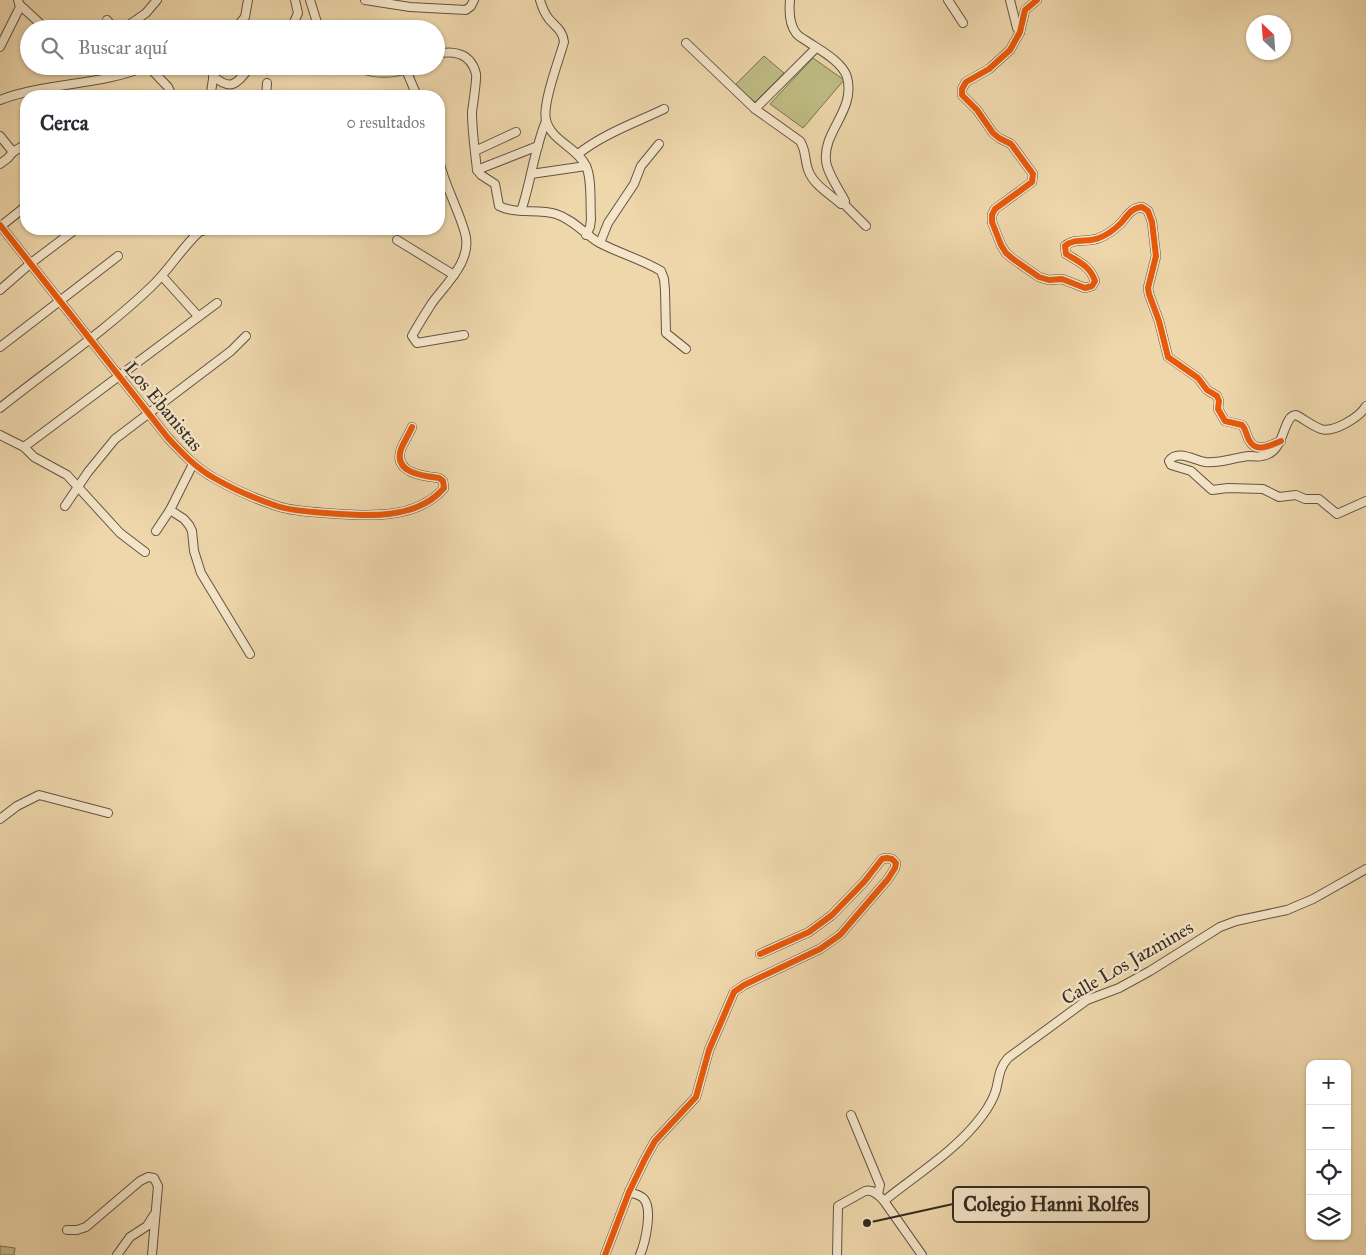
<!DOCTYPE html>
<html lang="es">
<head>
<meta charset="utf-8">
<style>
  body { margin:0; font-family:"IM FELL Great Primer",serif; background:#f7f7f7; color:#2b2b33 }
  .controls { position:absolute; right:15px; bottom:15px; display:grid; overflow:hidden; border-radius:10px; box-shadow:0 1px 4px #0004 }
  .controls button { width:45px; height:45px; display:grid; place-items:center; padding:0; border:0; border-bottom:1px solid #e1e1e2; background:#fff; color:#2b2b33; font:25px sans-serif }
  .compass { position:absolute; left:1246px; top:15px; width:45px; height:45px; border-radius:50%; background:#fff; box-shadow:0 1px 4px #0004; rotate:335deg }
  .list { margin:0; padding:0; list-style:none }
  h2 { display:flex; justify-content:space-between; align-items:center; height:65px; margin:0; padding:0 20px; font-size:21px }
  h2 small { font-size:16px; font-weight:400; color:#7c7c81 }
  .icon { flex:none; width:28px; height:28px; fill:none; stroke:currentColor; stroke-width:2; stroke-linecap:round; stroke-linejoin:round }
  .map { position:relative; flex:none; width:1366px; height:1255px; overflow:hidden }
  .search { position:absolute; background:#fff; box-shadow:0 1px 4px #0004; left:20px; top:20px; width:425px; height:55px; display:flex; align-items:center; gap:12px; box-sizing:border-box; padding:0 18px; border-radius:28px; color:#7c7c81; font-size:19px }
  .panel { position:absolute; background:#fff; box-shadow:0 1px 4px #0004; left:20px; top:90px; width:425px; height:145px; border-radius:20px }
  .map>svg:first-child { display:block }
</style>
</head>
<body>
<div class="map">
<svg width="1366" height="1255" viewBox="0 0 1366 1255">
  <rect width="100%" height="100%" fill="#eed7ab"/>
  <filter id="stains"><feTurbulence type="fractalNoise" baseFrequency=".004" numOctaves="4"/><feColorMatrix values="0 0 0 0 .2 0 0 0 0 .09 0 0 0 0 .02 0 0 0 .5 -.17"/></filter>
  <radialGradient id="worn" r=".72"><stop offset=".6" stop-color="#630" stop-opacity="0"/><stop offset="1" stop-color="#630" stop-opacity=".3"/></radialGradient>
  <g fill="#bfbc84" stroke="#7a7253">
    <polygon points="764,56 784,73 755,102 735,85"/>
    <polygon points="813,58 844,80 803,128 770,104"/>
    <polygon points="0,1246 15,1248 14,1255 0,1255"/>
  </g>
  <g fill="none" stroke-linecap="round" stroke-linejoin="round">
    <defs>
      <g id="minor">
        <polyline points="310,0 319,29"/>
        <polyline points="365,0 410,7 466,10 471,6 474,0"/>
        <path d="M540,0C542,7 544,13 549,19C556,27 563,31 564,42C559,60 542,104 546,120C551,141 577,147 586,166C592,178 590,204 591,219L590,227L586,235"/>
        <path d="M790,0C789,11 789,24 796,33C798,36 802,38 805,40C818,49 842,61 847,77C856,110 823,131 826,160C826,171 840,191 845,201L844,204"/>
        <polyline points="948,0 963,23"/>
        <polyline points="1010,0 1017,28 1020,32"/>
        <path d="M1037,0L1025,10L1020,32L1010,50L989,69L966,82L962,89V95L977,110L993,133L999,138L1011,144L1033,174L1032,182L995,209L992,215V222L1001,245L1006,253L1013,259L1039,277L1049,280L1062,279L1085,288L1092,286L1095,281C1090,266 1079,262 1066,254L1065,246C1075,237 1088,243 1099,238C1107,235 1115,229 1121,223C1128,215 1131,208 1142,207L1148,211L1152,222L1156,256L1148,288L1149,294L1159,321L1168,357L1198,378L1207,390L1217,396L1219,401L1218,409L1225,421L1242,425C1246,429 1246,435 1249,440C1256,454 1271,445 1281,441"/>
        <polyline points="20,5 46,29"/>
        <polyline points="107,20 114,29"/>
        <polyline points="123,29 146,13 157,0"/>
        <polyline points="235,29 245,17 248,0"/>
        <polyline points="291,29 298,13 295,0"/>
        <path d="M686,43L755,109L800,141C807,152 804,161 809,172C814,185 831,195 841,204H844L866,226"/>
        <polyline points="0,47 20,7 18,0"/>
        <path d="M436,54C454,50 471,53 476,74C477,79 473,104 472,112C472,131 475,151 477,170L481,175L495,184L499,206C517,215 538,208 556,214C572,219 584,233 598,242C618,253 641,259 661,271L664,279L665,290L666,333L686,349"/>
        <polyline points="148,66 168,87 172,96"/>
        <path d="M354,66C374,75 394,75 414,66"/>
        <polyline points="406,70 417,96"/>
        <path d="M213,76C233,93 237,82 251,66"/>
        <polyline points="208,96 211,92 215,66"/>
        <polyline points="266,96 267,83"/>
        <path d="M0,100C47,82 100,86 147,66"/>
        <polyline points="755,109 816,48"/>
        <polyline points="0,136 13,152"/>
        <polyline points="475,151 516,132"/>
        <polyline points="13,152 26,144"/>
        <path d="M578,154C603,134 635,123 664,109"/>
        <path d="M439,161C445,186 458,208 465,233C473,260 446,284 432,303C425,314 418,325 412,336L417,343L464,335"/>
        <polyline points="0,164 8,158 13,152"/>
        <polyline points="477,170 538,146"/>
        <polyline points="531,174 586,166"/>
        <path d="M521,211C531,182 534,150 546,121"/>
        <path d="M0,225L168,438C182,453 196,468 214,478C233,489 256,499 277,506C292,511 310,512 326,513C364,516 416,521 444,488L443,481L439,478C423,476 393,473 401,449C404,442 409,434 412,427"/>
        <polyline points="0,227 26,206"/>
        <polyline points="397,240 454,275"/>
        <polyline points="600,243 608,223 634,184 641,166 659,144"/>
        <polyline points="162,276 198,316"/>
        <polyline points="0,290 31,263 76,229"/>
        <polyline points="0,347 118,256"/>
        <path d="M1366,406C1360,417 1334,433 1321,429C1312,426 1304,419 1296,415C1282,415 1286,453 1262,456C1258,457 1254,456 1250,456C1235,457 1220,464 1205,462C1194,460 1177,449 1169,461L1171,465L1191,471L1212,490L1228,488L1263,489L1279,497L1296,495L1305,499H1319L1337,514L1366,501"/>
        <path d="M0,408C50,368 105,331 151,287C169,270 181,249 199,232L205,230L228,229"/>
        <polyline points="0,435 24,447 34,457 67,475 120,533 145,552"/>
        <polyline points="24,447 217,303"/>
        <polyline points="65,506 88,472 115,439 231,351 246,336"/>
        <polyline points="170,510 184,519 189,525 192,531 194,551 201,573 250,654"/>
        <polyline points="156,531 170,510 193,464"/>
        <polyline points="0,819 17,806 39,795 108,813"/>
        <polyline points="851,1115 880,1185 878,1194"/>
        <path d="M629,1192C634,1194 641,1195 644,1199C653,1210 645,1243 640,1255"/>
        <path d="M884,1201C917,1174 956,1151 982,1116C988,1108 993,1100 996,1090C999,1078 999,1068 1008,1058L1087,1000L1119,988L1150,971L1220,927L1236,921L1287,910L1313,899L1366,869"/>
        <polyline points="67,1230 77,1230 86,1227 140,1181 148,1177 154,1178 158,1186 152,1255"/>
        <polyline points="117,1255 130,1237 147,1226 154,1215"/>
        <polyline points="605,1255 629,1192 645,1159 655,1141 696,1097 709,1050 722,1020 734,992 744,985 820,949 840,935 888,879 895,868 896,863 892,859 887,858 882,859 864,882 832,915 809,932 760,954"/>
        <path d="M837,1255L838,1206L865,1191C873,1189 879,1195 884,1201L922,1255"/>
      </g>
    </defs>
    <use href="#minor" stroke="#625444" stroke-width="10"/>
    <use href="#minor" stroke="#f4e5c8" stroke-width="8"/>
    <defs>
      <g id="cycleway">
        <path d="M1037,0L1025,10L1020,32L1010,50L989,69L966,82L962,89V95L977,110L993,133L999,138L1011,144L1033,174L1032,182L995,209L992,215V222L1001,245L1006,253L1013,259L1039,277L1049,280L1062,279L1085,288L1092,286L1095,281C1090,266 1079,262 1066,254L1065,246C1075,237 1088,243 1099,238C1107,235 1115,229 1121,223C1128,215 1131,208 1142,207L1148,211L1152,222L1156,256L1148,288L1149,294L1159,321L1168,357L1198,378L1207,390L1217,396L1219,401L1218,409L1225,421L1242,425C1246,429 1246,435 1249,440C1256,454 1271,445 1281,441"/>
        <path d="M0,225L168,438C182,453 196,468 214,478C233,489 256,499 277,506C292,511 310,512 326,513C364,516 416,521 444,488L443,481L439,478C423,476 393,473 401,449C404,442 409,434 412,427"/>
        <polyline points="605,1255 629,1192 645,1159 655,1141 696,1097 709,1050 722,1020 734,992 744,985 820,949 840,935 888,879 895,868 896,863 892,859 887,858 882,859 864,882 832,915 809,932 760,954"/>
      </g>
    </defs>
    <use href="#cycleway" stroke="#f4e5c8" stroke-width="9"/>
    <use href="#cycleway" stroke="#e8590c" stroke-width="6"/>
  </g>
  <g text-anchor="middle" stroke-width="5" stroke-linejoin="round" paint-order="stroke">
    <g font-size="19" fill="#342922" stroke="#f4e5c8">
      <text transform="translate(164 406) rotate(50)" y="7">Los Ebanistas</text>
      <text transform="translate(1127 962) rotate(-30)" y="7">Calle Los Jazmines</text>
    </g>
  </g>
  <path fill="none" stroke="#342922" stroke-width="2" d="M867 1223L953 1204"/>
  <circle fill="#342922" stroke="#f4e5c8" stroke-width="2" cx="867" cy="1223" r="5"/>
  <rect fill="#f4e5c8" stroke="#342922" stroke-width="2" x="953" y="1187" width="196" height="35" rx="5"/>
  <g font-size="20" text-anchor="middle" font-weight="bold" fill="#342922">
    <text x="1051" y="1211">Colegio Hanni Rolfes</text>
  </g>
  <rect width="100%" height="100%" filter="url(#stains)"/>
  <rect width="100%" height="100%" fill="url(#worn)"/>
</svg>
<div class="controls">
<button>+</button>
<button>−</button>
<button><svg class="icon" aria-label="locate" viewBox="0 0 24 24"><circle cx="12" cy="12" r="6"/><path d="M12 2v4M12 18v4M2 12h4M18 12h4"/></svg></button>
<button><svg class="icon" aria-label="layers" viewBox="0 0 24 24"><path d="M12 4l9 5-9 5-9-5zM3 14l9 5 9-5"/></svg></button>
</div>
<svg class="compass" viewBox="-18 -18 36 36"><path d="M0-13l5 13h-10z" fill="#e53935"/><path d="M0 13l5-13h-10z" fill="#7c7c81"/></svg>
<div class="search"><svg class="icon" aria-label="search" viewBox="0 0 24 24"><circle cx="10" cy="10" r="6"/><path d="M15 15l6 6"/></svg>Buscar aquí</div>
<section class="panel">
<h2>Cerca<small>0 resultados</small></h2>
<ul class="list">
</ul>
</section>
</div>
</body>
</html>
